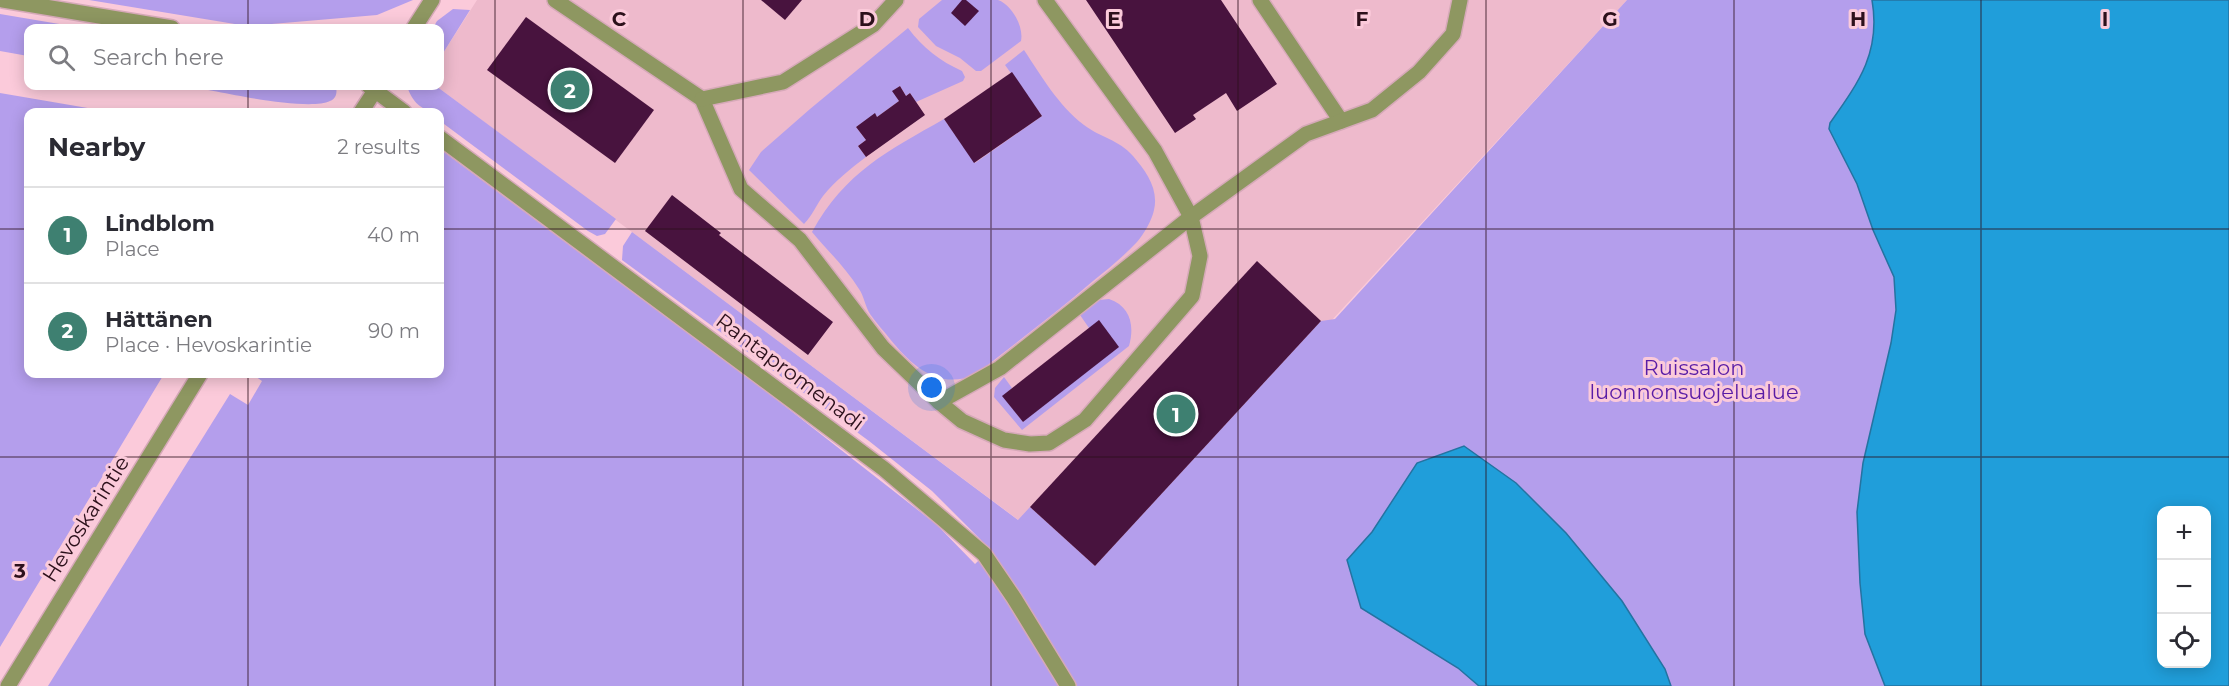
<!DOCTYPE html>
<html lang="en">
<head>
<meta charset="utf-8">
<style>
  body { margin:0; font-family:Montserrat,sans-serif; background:#f2f2f3; color:#2b2b33 }
  .controls { position:absolute; right:18px; bottom:18px; display:grid; overflow:hidden; border-radius:12px; box-shadow:0 3px 15px #0003 }
  .controls button { width:54px; height:54px; display:grid; place-items:center; padding:0; border:0; border-bottom:2px solid #e1e1e2; background:#fff; color:#2b2b33; font:30px sans-serif }
  .you { position:absolute; left:932px; top:388px; width:21px; height:21px; margin:-15px; border:4px solid #fff; border-radius:50%; background:#1a73e8; box-shadow:0 0 0 9px #1a73e833 }
  .badge { display:grid; place-items:center; width:39px; height:39px; border-radius:50%; background:#3e8071; color:#fff; font-size:20px; font-weight:700 }
  .pin { position:absolute; translate:-50% -50%; border:3px solid #fff; box-shadow:0 2px 6px #0006 }
  .list { margin:0; padding:0; list-style:none }
  h2 { display:flex; justify-content:space-between; align-items:center; height:78px; margin:0; padding:0 24px; font-size:26px }
  h2 small { font-size:20px; font-weight:400; color:#7c7c81 }
  .list li { display:grid; grid-template-columns:39px 1fr auto; gap:18px; align-items:center; box-sizing:border-box; height:96px; padding:0 24px; border-top:2px solid #e1e1e2 }
  .list b { display:block; font-size:22px; white-space:nowrap }
  .list p { margin:0; font-size:20px; white-space:nowrap; color:#7c7c81 }
  .list em { font-size:20px; font-style:normal; color:#7c7c81 }
  .icon { flex:none; width:33px; height:33px; fill:none; stroke:currentColor; stroke-width:2; stroke-linecap:round; stroke-linejoin:round }
  .map { position:relative; flex:none; width:2229px; height:686px; overflow:hidden }
  .search { position:absolute; background:#fff; box-shadow:0 3px 15px #0003; left:24px; top:24px; width:420px; height:66px; display:flex; align-items:center; gap:15px; box-sizing:border-box; padding:0 21px; border-radius:12px; color:#7c7c81; font-size:22px }
  .panel { position:absolute; background:#fff; box-shadow:0 3px 15px #0003; left:24px; top:108px; width:420px; height:270px; border-radius:12px }
  .map>svg:first-child { display:block }
</style>
</head>
<body>
<div class="map">
<svg width="2229" height="686" viewBox="0 0 2229 686">
  <rect width="100%" height="100%" fill="#fbcada"/>
  <polygon fill="#eebacc" points="477,0 1627,0 1095,577 436,86 440,86 440,58"/>
  <g fill="#b49eec">
    <polygon points="89,0 413,0 377,15 247,26"/>
    <path d="M942,0H998C1012,5 1024,27 1021,41L981,71H976L960,58L936,46L918,27L919,19Z"/>
    <polygon points="1627,0 1994,0 2011,686 48,686 230,394 248,405 262,381 252,374 440,374 440,149 763,389 900,496 937,525 975,564 990,549 932,491 869,441 622,260 623,246 632,232 1018,520 1030,507 1095,566 1321,321 1335,319"/>
    <polygon points="453,9 470,10 440,58 440,28 433,28 437,21"/>
    <polygon points="0,14 83,28 28,28 28,56 0,51"/>
    <path d="M908,28C923,48 940,61 962,71L965,77L963,81L916,102L910,93L906,96L900,86L893,91L899,101L877,117L875,114L856,127L866,140L858,146L866,157C850,169 835,181 823,196C816,205 813,215 804,224L749,170L761,152L810,109Z"/>
    <path d="M1024,50C1042,77 1058,105 1084,125C1101,138 1118,139 1133,156C1146,171 1159,189 1154,210C1152,220 1144,234 1137,242C1124,256 1108,269 1093,281C1055,314 1014,344 975,375C938,390 912,366 890,339C884,331 876,323 870,314C865,306 864,296 859,289C846,268 827,250 812,232C845,172 888,151 944,119L975,163L1042,116L1005,65Z"/>
    <path d="M188,86H336C337,92 337,98 330,101C307,112 216,91 188,86Z"/>
    <path d="M407,86H436L616,219L605,234L597,236L588,231L440,121V112C422,112 412,102 407,86Z"/>
    <polygon points="0,93 111,112 28,112 28,374 164,374 0,647"/>
    <path d="M1109,299C1130,306 1135,325 1129,346L1022,430L994,397L995,388L1004,377L1012,388L1003,396L1023,422L1089,328L1080,315L1099,300Z"/>
  </g>
  <g fill="#209eda" stroke="#2473a1" stroke-width="1.5" fill-rule="evenodd">
    <path d="M1872,0H2229V686H1885L1865,634L1860,583L1857,512L1863,463L1891,343L1896,310L1894,277L1873,230L1857,184L1829,129L1830,123C1859,82 1881,52 1872,0ZM2162,510H2206V664H2162Z"/>
    <polygon points="1464,446 1516,483 1566,533 1622,601 1665,669 1671,686 1479,686 1458,668 1361,608 1347,560 1372,532 1417,463"/>
  </g>
  <g fill="#48133e">
    <polygon points="761,0 802,0 785,20"/>
    <polygon points="962,0 966,0 979,11 965,26 951,13"/>
    <polygon points="1086,0 1221,0 1277,84 1237,111 1226,93 1193,115 1196,119 1175,133"/>
    <polygon points="526,17 654,110 615,163 487,70"/>
    <polygon points="1012,72 1042,116 974,163 944,119"/>
    <polygon points="900,86 906,96 910,93 925,115 866,157 858,146 866,140 856,127 875,113 877,117 899,101 892,91"/>
    <polygon points="672,195 721,233 719,235 833,322 808,355 645,231"/>
    <polygon points="1257,261 1321,321 1095,566 1030,507"/>
    <polygon points="1099,320 1119,347 1023,422 1002,396"/>
  </g>
  <g fill="none" stroke-linecap="round" stroke-linejoin="round">
    <defs>
      <g id="minor">
        <polyline points="3,0 172,28"/>
        <polyline points="555,0 702,99 741,189 800,240 883,348 939,402 962,421 1004,440 1030,444 1049,443 1085,420 1192,296 1200,256 1191,217 1155,151 1045,0"/>
        <polyline points="1260,0 1341,121"/>
        <polyline points="414,28 432,0"/>
        <polyline points="369,86 404,112"/>
        <polyline points="702,99 783,82 873,25 896,0"/>
        <polyline points="361,112 378,86"/>
        <polyline points="440,138 884,469 984,554 1014,598 1068,686"/>
        <polyline points="939,402 1000,368 1191,217 1306,134 1372,110 1419,72 1453,34 1460,0"/>
        <polyline points="8,686 200,374"/>
      </g>
    </defs>
    <use href="#minor" stroke="#d6a9b8" stroke-width="18"/>
    <use href="#minor" stroke="#8e9761" stroke-width="15"/>
  </g>
  <path fill="none" stroke="#2c101b" stroke-width="1.5" stroke-opacity="0.55" d="M248,0V28M495,0V686M743,0V686M991,0V686M1238,0V686M1486,0V686M1734,0V686M1981,0V686M248,86V112M0,229H28M440,229H2229M248,374V686M0,457H2229"/>
  <g text-anchor="middle" stroke-width="6" stroke-linejoin="round" paint-order="stroke">
    <g font-size="21" fill="#591ca6" stroke="#fbcada">
      <text x="1694" y="375">Ruissalon<tspan x="1694" dy="24">luonnonsuojelualue</tspan></text>
    </g>
    <g font-size="21" fill="#2c101b" stroke="#fbcada">
      <text transform="translate(790 372) rotate(37)" y="7">Rantapromenadi</text>
      <text transform="translate(86 519) rotate(-58)" y="7">Hevoskarintie</text>
    </g>
  </g>
  <g font-size="20" text-anchor="middle" font-weight="bold" fill="#2c101b" stroke="#fbcada" stroke-width="6" stroke-linejoin="round" paint-order="stroke">
    <text x="619" y="26">C</text>
    <text x="867" y="26">D</text>
    <text x="1114" y="26">E</text>
    <text x="1362" y="26">F</text>
    <text x="1610" y="26">G</text>
    <text x="1858" y="26">H</text>
    <text x="2105" y="26">I</text>
    <text x="20" y="578">3</text>
  </g>
</svg>
<div class="controls">
<button>+</button>
<button>−</button>
<button><svg class="icon" aria-label="locate" viewBox="0 0 24 24"><circle cx="12" cy="12" r="6"/><path d="M12 2v4M12 18v4M2 12h4M18 12h4"/></svg></button>
</div>
<div class="you"></div>
<div class="pin badge" style="left:1176px;top:414px">1</div>
<div class="pin badge" style="left:570px;top:90px">2</div>
<div class="search"><svg class="icon" aria-label="search" viewBox="0 0 24 24"><circle cx="10" cy="10" r="6"/><path d="M15 15l6 6"/></svg>Search here</div>
<section class="panel">
<h2>Nearby<small>2 results</small></h2>
<ul class="list">
<li><span class="badge">1</span><div><b>Lindblom</b><p>Place</p></div><em>40 m</em></li>
<li><span class="badge">2</span><div><b>Hättänen</b><p>Place · Hevoskarintie</p></div><em>90 m</em></li>
</ul>
</section>
</div>
</body>
</html>
